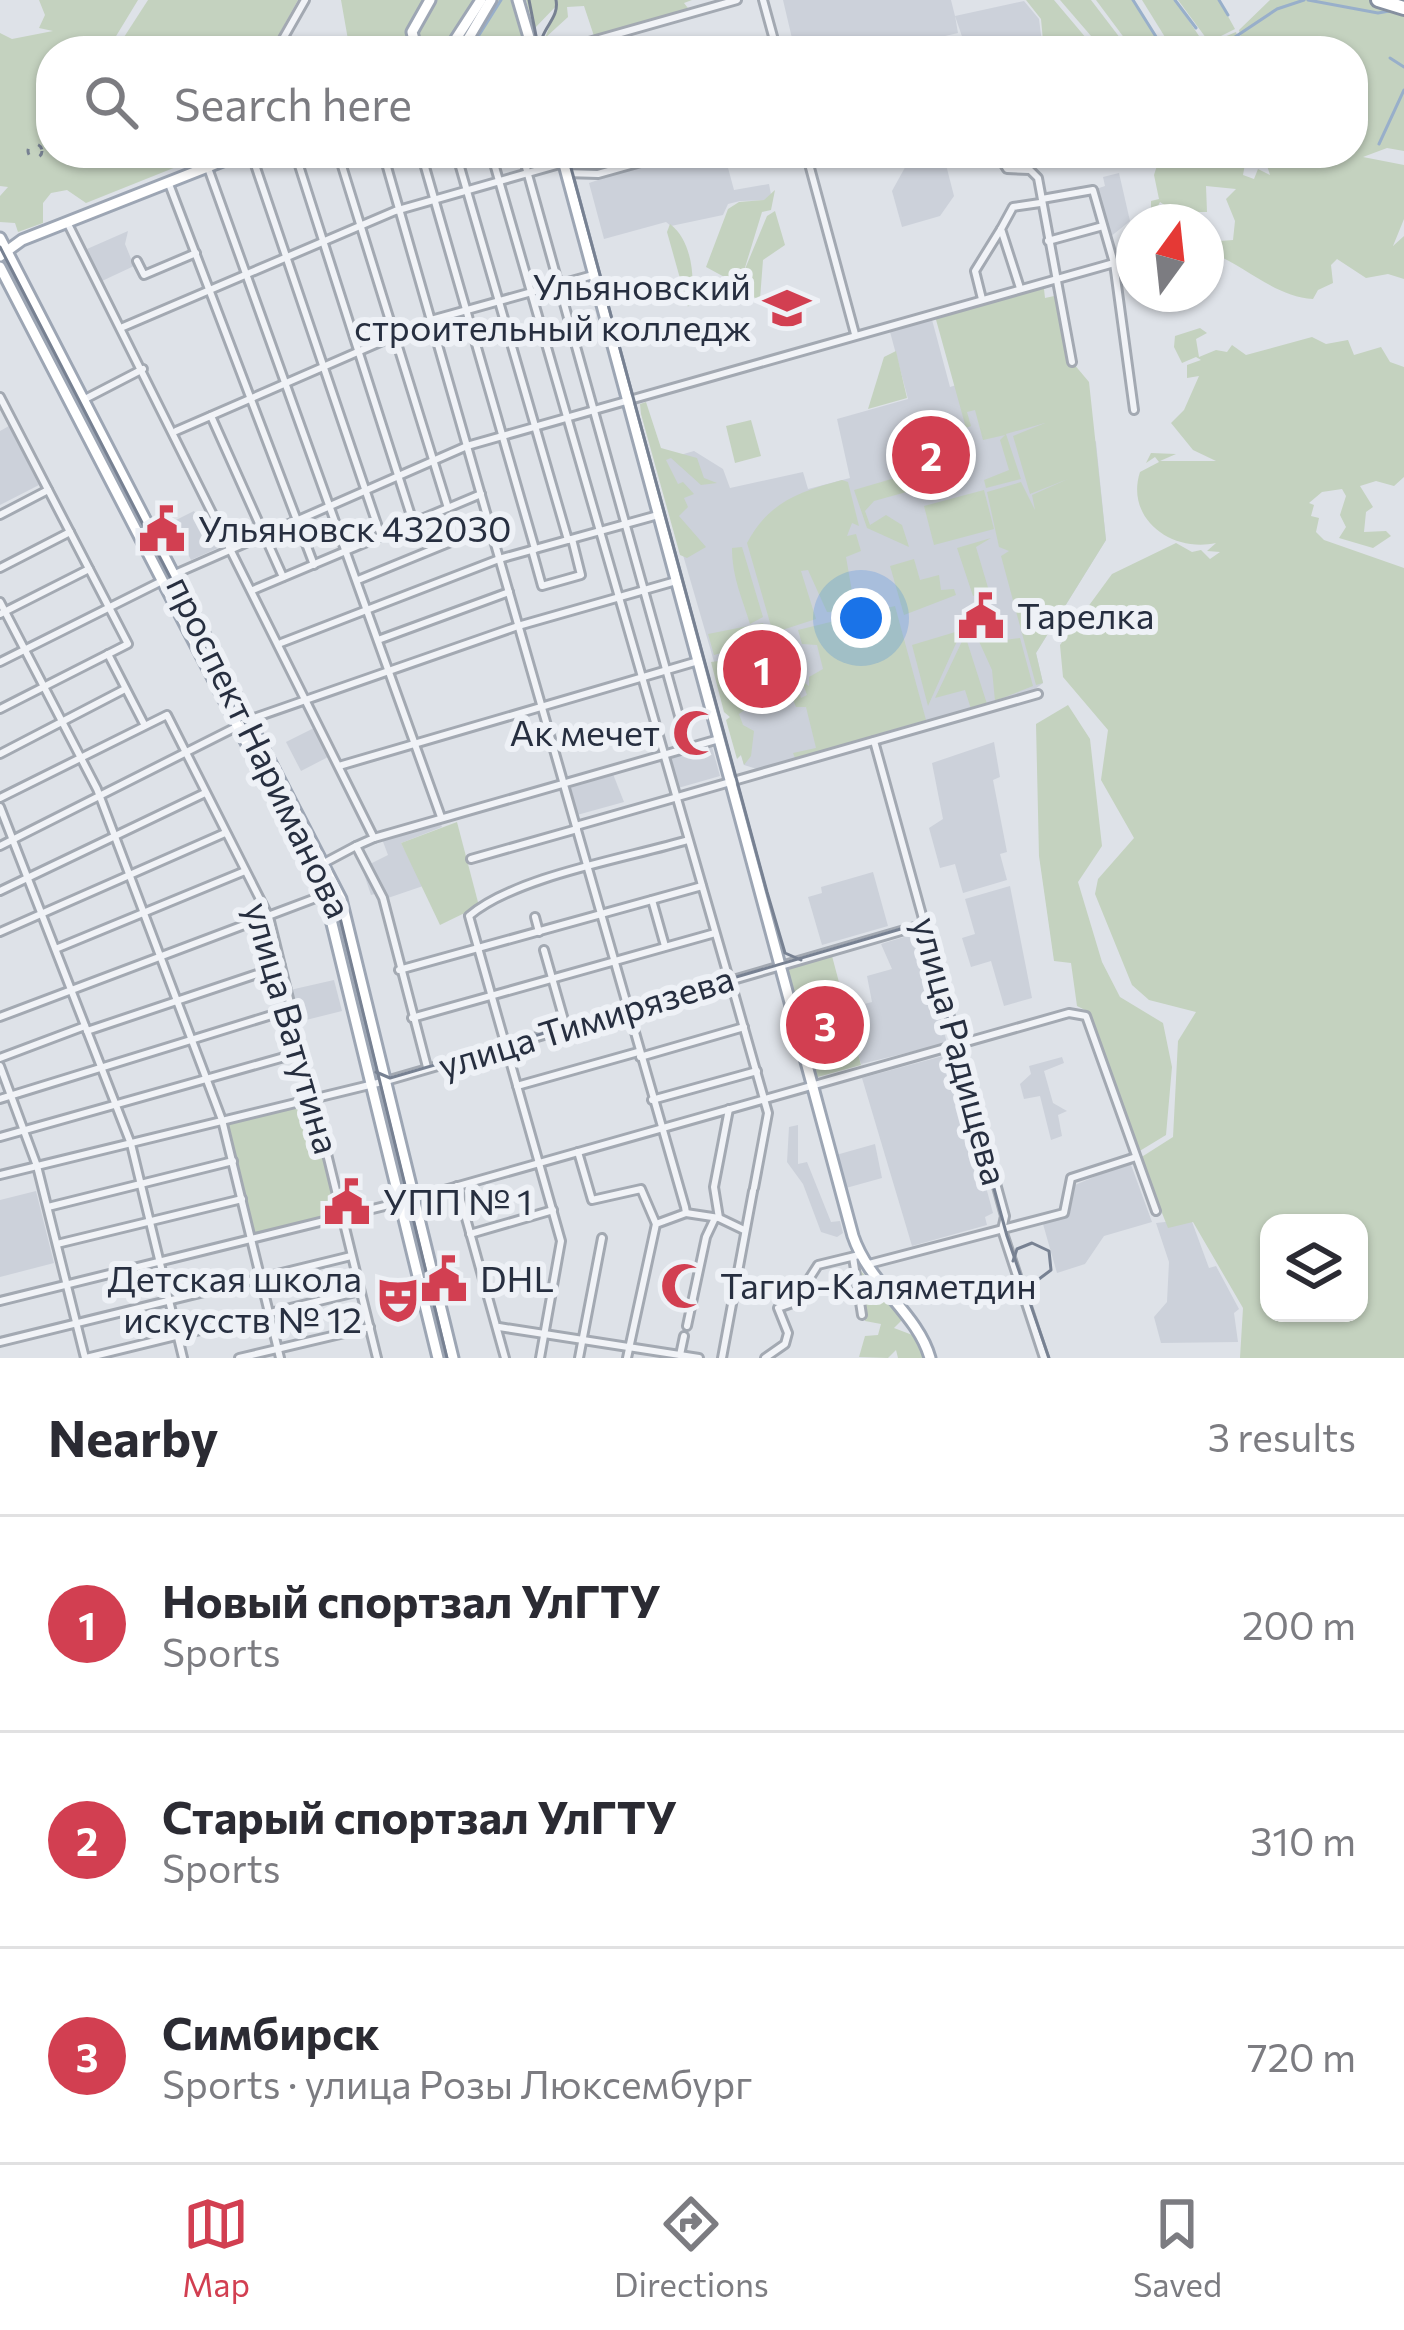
<!DOCTYPE html>
<html lang="en">
<head>
<meta charset="utf-8">
<style>
  body { margin:0; font-family:Commissioner,sans-serif; background:#f7f7f7; color:#2b2b33 }
  .controls { position:absolute; right:36px; bottom:36px; display:grid; overflow:hidden; border-radius:24px; box-shadow:0 3px 9px #0004 }
  .controls button { width:108px; height:108px; display:grid; place-items:center; padding:0; border:0; border-bottom:3px solid #e1e1e2; background:#fff; color:#2b2b33; font:60px sans-serif }
  .compass { position:absolute; left:1116px; top:204px; width:108px; height:108px; border-radius:50%; background:#fff; box-shadow:0 3px 9px #0004; rotate:15deg }
  .you { position:absolute; left:861px; top:618px; width:42px; height:42px; margin:-30px; border:9px solid #fff; border-radius:50%; background:#1a73e8; box-shadow:0 0 0 18px #1a73e833 }
  .badge { display:grid; place-items:center; width:78px; height:78px; border-radius:50%; background:#d23f51; color:#fff; font-size:39px; font-weight:700 }
  .pin { position:absolute; translate:-50% -50%; border:6px solid #fff; box-shadow:0 3px 12px #0006 }
  .list { margin:0; padding:0; list-style:none }
  h2 { display:flex; justify-content:space-between; align-items:center; height:156px; margin:0; padding:0 48px; font-size:51px }
  h2 small { font-size:39px; font-weight:400; color:#7c7c81 }
  .list li { display:grid; grid-template-columns:78px 1fr auto; gap:36px; align-items:center; box-sizing:border-box; height:216px; padding:0 48px; border-top:3px solid #e1e1e2 }
  .list b { display:block; font-size:45px; white-space:nowrap }
  .list p { margin:0; font-size:39px; white-space:nowrap; color:#7c7c81 }
  .list em { font-size:39px; font-style:normal; color:#7c7c81 }
  .icon { flex:none; width:66px; height:66px; fill:none; stroke:currentColor; stroke-width:2; stroke-linecap:round; stroke-linejoin:round }
  .map { position:relative; flex:none; width:1404px; height:1358px; overflow:hidden }
  .search { position:absolute; background:#fff; box-shadow:0 3px 9px #0004; left:36px; right:36px; top:36px; height:132px; display:flex; align-items:center; gap:30px; box-sizing:border-box; padding:0 42px; border-radius:48px; color:#7c7c81; font-size:45px }
  .sheet { height:804px; background:#fff }
  nav { display:flex; justify-content:space-around; align-items:center; box-sizing:border-box; height:168px; border-top:3px solid #e1e1e2; background:#fff; font-size:33px; color:#7c7c81 }
  nav a { display:grid; justify-items:center; gap:6px }
  nav .on { color:#d23f51 }
  .map>svg:first-child { display:block }
</style>
</head>
<body>
<div class="map">
<svg width="1404" height="1358" viewBox="0 0 1404 1358">
  <rect width="100%" height="100%" fill="#dee2e8"/>
  <g fill="#ccd1da">
    <polygon points="783,0 951,0 955,16 1024,1 1039,19 1043,51 967,51 955,16 958,33 881,51 795,51"/>
    <polygon points="679,153 724,153 734,190 769,184 772,200 740,201 728,204 723,215 671,226 666,222 604,239 589,183"/>
    <polygon points="943,153 954,196 940,216 902,227 892,191 908,162"/>
    <polygon points="1119,173 1130,221 1110,237 1096,189 1105,186 1103,177"/>
    <polygon points="128,231 125,244 134,266 102,281 87,249"/>
    <polygon points="931,316 950,387 1040,359 1096,442 1106,540 1036,653 1043,683 1031,692 757,769 744,765 656,462 694,451 723,469 730,488 803,472 808,489 850,478 837,419 908,399 889,328"/>
    <polygon points="9,426 39,485 0,505 0,431"/>
    <polygon points="194,511 199,519 211,514 227,544 191,560 172,522"/>
    <polygon points="316,727 330,756 301,771 286,742"/>
    <polygon points="994,742 1000,777 993,780 1007,852 1000,854 1007,880 963,893 955,864 940,868 929,828 943,819 932,763"/>
    <polygon points="711,743 720,776 678,788 668,756"/>
    <polygon points="613,774 624,802 577,815 568,786"/>
    <polygon points="440,821 442,827 401,843 423,886 385,899 382,892 371,895 362,868 388,855 382,839"/>
    <polygon points="873,872 888,926 822,945 808,897 822,893 821,887"/>
    <polygon points="1010,886 1032,998 1004,1006 991,961 971,967 962,938 975,934 965,899"/>
    <polygon points="917,933 947,1043 861,1064 845,1009 872,1002 867,976 892,969 881,944"/>
    <polygon points="334,980 342,1011 298,1022 290,990"/>
    <polygon points="950,1054 993,1213 985,1217 987,1225 912,1246 862,1078"/>
    <polygon points="1062,1057 1064,1063 1044,1071 1053,1103 1067,1111 1058,1115 1062,1136 1051,1140 1040,1096 1024,1099 1020,1084 1031,1074 1029,1066"/>
    <polygon points="798,1125 798,1164 807,1162 831,1222 840,1221 843,1233 837,1237 821,1232 803,1184 787,1162 789,1127"/>
    <polygon points="875,1144 882,1178 846,1188 836,1155"/>
    <polygon points="1130,1162 1152,1222 1104,1236 1085,1264 1057,1273 1043,1224 1070,1215 1070,1187"/>
    <polygon points="36,1191 54,1263 0,1277 0,1200"/>
    <polygon points="1191,1219 1209,1268 1216,1266 1239,1309 1234,1313 1238,1342 1161,1343 1154,1317 1167,1302 1169,1262 1156,1223"/>
  </g>
  <g fill="#c4d2bf" fill-rule="evenodd">
    <polygon points="39,0 138,0 107,51 51,51 51,153 194,153 196,159 86,203 67,190 51,193 43,203 43,223 18,232 15,223 0,222 0,196 8,187 0,186 0,33 12,39 53,31 39,28 45,15"/>
    <polygon points="148,0 298,0 270,51 115,51"/>
    <polygon points="341,0 424,0 407,32 408,51 350,51"/>
    <polygon points="433,0 477,0 445,50 420,51 414,38"/>
    <polygon points="494,0 516,0 527,50 465,51"/>
    <polygon points="526,0 692,0 684,3 691,12 594,36 584,6 567,7 568,17 545,38 558,4 534,29"/>
    <polygon points="1026,0 1054,0 1097,51 1044,51 1041,19"/>
    <polygon points="1060,0 1091,0 1130,51 1104,51"/>
    <polygon points="1096,0 1133,0 1164,50 1134,51"/>
    <polygon points="1142,0 1175,0 1205,45 1173,50"/>
    <polygon points="1178,0 1219,0 1235,29 1209,42"/>
    <path d="M1270,0H1404V151L1387,148L1363,157L1404,165V219L1393,246L1404,236V279L1388,274L1366,278L1337,259L1331,265L1333,283L1318,290L1313,299C1273,297 1242,262 1206,251L1207,242L1233,240L1235,221L1226,199L1236,189L1206,186L1207,212H1175L1160,202L1156,210L1151,208V201L1159,199L1154,175L1161,153H1247L1243,175L1254,179L1258,169L1270,175L1263,153H1353V51H1191L1236,32L1238,38L1229,44L1242,42L1239,30Z"/>
    <polygon points="775,190 771,210 762,212 743,274 728,279 706,267 728,209 739,202 764,200"/>
    <polygon points="775,211 785,245 763,260 760,299 745,295 740,281 767,216"/>
    <path d="M670,224C693,241 697,285 688,307L667,232Z"/>
    <polygon points="1057,283 1044,289 1045,298 1059,295 1068,357 1089,382 1106,540 1036,653 1043,683 1036,685 1001,556 1009,551 999,547 987,492 1021,482 1035,510 1032,495 1068,479 1030,494 1013,436 1045,423 1006,434 1021,479 986,488 984,480 1009,470 1000,440 1005,435 983,440 975,410 967,412 971,426 966,428 935,316"/>
    <path d="M1200,328L1207,333L1196,339L1199,357L1216,350L1227,352L1232,345L1246,355L1312,337L1326,344L1348,340L1354,355L1381,347L1390,362L1404,367V477L1394,486L1376,481L1360,486L1373,507L1366,512L1364,532L1386,531L1391,536L1373,548L1339,538L1346,527L1340,515L1346,496L1342,489L1322,492L1309,503L1314,505L1311,516L1319,518L1316,532L1324,540L1404,568V1358H1240L1243,1308L1193,1222L1168,1228L1140,1158L1173,1137L1178,1041L1196,1012L1149,1000L1132,985L1095,894L1098,879L1134,838L1101,780L1108,730L1063,677L1060,645L1112,574L1176,543L1192,552L1201,550L1210,559L1220,552L1207,551L1216,543C1171,553 1125,518 1140,472L1159,462L1155,457L1146,463L1151,453L1176,454L1160,461H1216L1193,450L1171,423L1184,410L1199,376L1187,378V365L1201,360L1196,357L1182,363L1174,347L1175,336ZM1269,1223H1359V1313H1269Z"/>
    <polygon points="896,351 907,398 868,409 884,357"/>
    <polygon points="646,402 661,448 697,458 704,478 717,483 701,485 671,458 666,460 678,484 683,482 694,494 684,498 688,507 679,516 706,547 687,558 680,555 641,414 640,404"/>
    <polygon points="751,420 761,456 735,463 726,426"/>
    <polygon points="905,475 910,491 874,501 865,511 870,525 886,515 902,525 909,547 867,528 854,490"/>
    <path d="M842,480L848,482L859,526L852,523L847,536L856,534L861,551L846,557L854,603L842,613L827,612L808,570L801,571L816,619L773,633L747,543C769,502 798,492 842,480Z"/>
    <polygon points="984,490 994,529 934,545 924,506"/>
    <polygon points="991,538 976,547 989,591 973,596 957,548"/>
    <path d="M742,547L763,617L750,624C743,600 732,578 732,548Z"/>
    <polygon points="914,559 920,580 939,575 941,590 954,589 956,595 904,615 890,566"/>
    <polygon points="895,606 926,720 795,758 793,753 816,748 806,707 796,707 785,679 796,683 801,698 807,695 802,681 809,686 809,677 823,669 817,645 802,644 798,630"/>
    <polygon points="763,623 767,633 756,644 714,655 708,634"/>
    <polygon points="999,626 1004,640 1020,638 1033,686 995,701 992,670 977,637"/>
    <polygon points="962,630 928,706 912,645"/>
    <polygon points="965,635 987,704 971,709 965,690 935,698"/>
    <polygon points="752,649 754,659 745,663 749,677 743,680 750,706 739,714 743,725 754,731 751,756 744,765 741,755 737,759 726,720 730,717 724,712 711,662 726,660 740,709 745,704 728,657"/>
    <polygon points="1068,705 1090,739 1102,846 1078,882 1102,962 1120,997 1163,1023 1172,1067 1166,1135 1138,1152 1087,1011 1077,1006 1071,963 1054,961 1039,856 1036,724"/>
    <polygon points="457,822 479,906 440,925 401,843"/>
    <polygon points="832,956 861,1065 814,1078 786,969"/>
    <polygon points="313,1103 338,1213 255,1234 225,1124"/>
    <polygon points="856,1265 902,1320 894,1328 915,1336 925,1358 898,1358 896,1350 888,1358 859,1357 865,1336 878,1335 881,1324 865,1321"/>
  </g>
  <g fill="none" stroke-linecap="round" stroke-linejoin="round">
    <g stroke="#98afca" stroke-width="3">
      <polyline points="1133,0 1165,51"/>
      <polyline points="1175,0 1196,28"/>
      <polyline points="1219,0 1228,15"/>
      <polyline points="1308,0 1378,13 1395,10"/>
      <polyline points="409,35 411,51"/>
      <polyline points="469,51 501,0"/>
      <polyline points="1207,51 1210,51"/>
      <polyline points="1214,51 1277,9 1304,0"/>
      <polyline points="1390,58 1404,67"/>
      <polyline points="1379,144 1404,90"/>
    </g>
    <defs>
      <g id="minor">
        <polyline points="763,0 777,51"/>
        <polyline points="276,51 305,0"/>
        <polyline points="557,51 737,0"/>
        <polyline points="218,153 208,168 441,817"/>
        <polyline points="251,153 381,536"/>
        <polyline points="295,153 413,522"/>
        <polyline points="338,153 448,508"/>
        <polyline points="383,153 685,1207 686,1213 656,1224 627,1358"/>
        <polyline points="421,153 535,549"/>
        <polyline points="456,153 568,540"/>
        <polyline points="491,153 729,979"/>
        <polyline points="522,153 688,748"/>
        <polyline points="806,153 855,334"/>
        <polyline points="997,153 1007,169 1030,170 1038,178 1072,362"/>
        <polyline points="566,173 598,174 673,153"/>
        <polyline points="169,184 314,565"/>
        <polyline points="1042,199 1093,190 1114,263 1134,410"/>
        <polyline points="67,222 374,838 356,846 383,898 427,1067"/>
        <polyline points="1048,241 1103,226"/>
        <polyline points="137,261 144,275 196,253"/>
        <polyline points="1020,288 1001,229 1013,207 1040,203"/>
        <polyline points="982,299 975,271 1001,229"/>
        <polyline points="123,327 395,211 563,163"/>
        <polyline points="0,397 128,644 0,709"/>
        <polyline points="85,399 143,369"/>
        <polyline points="211,416 283,577"/>
        <polyline points="176,431 431,320 593,275"/>
        <polyline points="0,515 48,490"/>
        <polyline points="532,550 542,586 581,575 572,539"/>
        <polyline points="0,568 70,532"/>
        <polyline points="175,574 467,446 1114,263"/>
        <polyline points="358,580 490,526"/>
        <polyline points="253,590 481,494"/>
        <polyline points="0,602 97,789 222,1120 280,1358"/>
        <polyline points="0,614 89,569"/>
        <polyline points="378,640 509,592"/>
        <polyline points="281,643 499,559 658,515"/>
        <polyline points="108,654 144,724"/>
        <polyline points="0,662 162,581"/>
        <polyline points="874,741 1005,1216 1002,1230 1044,1358"/>
        <polyline points="0,754 125,689"/>
        <polyline points="339,766 698,661"/>
        <polyline points="0,798 167,715 269,917 377,1358"/>
        <polyline points="0,807 131,1144 183,1358"/>
        <polyline points="576,826 1038,694"/>
        <polyline points="374,838 719,739"/>
        <polyline points="0,846 254,718 518,626 676,581"/>
        <polyline points="471,859 577,829"/>
        <polyline points="324,863 356,846"/>
        <polyline points="0,891 205,793"/>
        <polyline points="652,900 665,946"/>
        <polyline points="535,917 539,932"/>
        <polyline points="0,932 225,833"/>
        <polyline points="58,948 245,871"/>
        <polyline points="544,950 566,1027"/>
        <polyline points="399,970 702,886"/>
        <polyline points="730,979 768,1113 754,1188"/>
        <polyline points="0,1017 337,890"/>
        <polyline points="412,1018 715,933"/>
        <polyline points="87,1031 281,966"/>
        <polyline points="640,1057 744,1027"/>
        <polyline points="0,1058 85,1026"/>
        <polyline points="0,1066 37,1166 85,1358"/>
        <polyline points="517,1086 638,1052"/>
        <polyline points="0,1099 291,1009"/>
        <polyline points="652,1100 757,1071"/>
        <polyline points="0,1137 302,1052"/>
        <polyline points="578,1152 592,1200 641,1189 656,1224"/>
        <polyline points="0,1175 386,1081 925,924"/>
        <polyline points="457,1186 505,1358"/>
        <polyline points="48,1207 233,1161"/>
        <polyline points="686,1213 719,1218 744,1230"/>
        <polyline points="719,1218 714,1187 729,1109"/>
        <polyline points="470,1234 553,1210"/>
        <polyline points="57,1244 242,1199"/>
        <polyline points="853,1257 862,1315"/>
        <polyline points="869,1264 1064,1213 1071,1178 1136,1157"/>
        <polyline points="0,1301 409,1200 1069,1013 1086,1016 1156,1211"/>
        <polyline points="687,1326 706,1237 715,1218"/>
        <polyline points="499,1327 699,1358"/>
        <polyline points="0,1342 351,1256"/>
        <polyline points="680,1355 684,1336"/>
        <polyline points="86,1358 360,1291"/>
        <polyline points="239,1358 370,1327"/>
        <path d="M540,1358L561,1241L469,916C516,876 628,858 688,840"/>
        <polyline points="579,1358 602,1238"/>
        <polyline points="722,1358 753,1191"/>
        <polyline points="765,1358 785,1344 788,1333 778,1308 810,1297 809,1279 818,1265 859,1255"/>
      </g>
      <g id="major">
        <polyline points="518,0 533,51"/>
        <polyline points="417,51 412,32 430,0"/>
        <polyline points="448,51 481,0"/>
        <polyline points="461,51 491,0"/>
        <path d="M561,153L853,1236C869,1284 918,1314 930,1358"/>
        <polyline points="0,238 341,899 453,1358"/>
        <polyline points="0,256 22,240 243,153"/>
        <polyline points="0,267 325,895 438,1358"/>
      </g>
      <polyline id="highway" points="1378,0 1404,8"/>
    </defs>
    <use href="#minor" stroke="#a3a9b2" stroke-width="12"/>
    <use href="#major" stroke="#9da6b4" stroke-width="15"/>
    <use href="#highway" stroke="#858f9f" stroke-width="18"/>
    <use href="#minor" stroke="#f1f3f7" stroke-width="6"/>
    <use href="#major" stroke="#fff" stroke-width="9"/>
    <use href="#highway" stroke="#fff" stroke-width="12"/>
    <g stroke="#778192" stroke-width="3">
      <polyline points="529,0 539,51"/>
      <path d="M541,51C538,29 560,20 556,0"/>
      <polyline points="567,153 767,892 785,953 801,960"/>
      <polyline points="0,247 335,897 447,1358"/>
      <polyline points="376,1072 390,1078 904,928 917,929 926,939 1007,1236 1049,1358"/>
      <polyline points="1013,1261 1017,1249 1032,1243 1049,1251 1051,1270 1031,1285 1028,1298"/>
    </g>
    <circle stroke="#778192" stroke-width="3" stroke-dasharray="6 12" stroke-linecap="butt" cx="35" cy="151" r="7"/>
  </g>
  <defs>
    <symbol id="university-bare" viewBox="-9 -9 18 18"><path d="M0-5L7-2L0 1L-7-2ZM-4 1L0 2.5L4 1V4Q0 6-4 4Z" fill="#d23f51" stroke="#eef1f6" stroke-width="2.5" paint-order="stroke"/></symbol>
    <symbol id="civic-bare" viewBox="-9 -9 18 18"><path d="M-.6-6.5H3V-4.5H.6V-3L4-1V1h2V6H-6V1h2V-1L-.6-3ZM-1.2 2.5V6h2.4V2.5Z" fill="#d23f51" stroke="#eef1f6" stroke-width="2.5" paint-order="stroke"/></symbol>
    <symbol id="mosque-bare" viewBox="-9 -9 18 18"><path d="M3.5-4.9A6 6 0 1 0 3.5 4.9A5 5 0 1 1 3.5-4.9Z" fill="#d23f51" stroke="#eef1f6" stroke-width="2.5" paint-order="stroke"/></symbol>
    <symbol id="theatre-bare" viewBox="-9 -9 18 18"><path d="M-5-5.5Q0-4 5-5.5V0Q5 5 0 6Q-5 5-5 0ZM-3.3-2.5H-1v1.5H-3.3ZM1-2.5H3.3v1.5H1ZM-2.8 1Q0 5.5 2.8 1Z" fill="#d23f51" stroke="#eef1f6" stroke-width="2.5" paint-order="stroke"/></symbol>
  </defs>
  <g fill-rule="evenodd">
    <use href="#university-bare" x="754" y="275" width="66" height="66"/>
    <use href="#civic-bare" x="129" y="496" width="66" height="66"/>
    <use href="#civic-bare" x="948" y="583" width="66" height="66"/>
    <use href="#mosque-bare" x="663" y="700" width="66" height="66"/>
    <use href="#civic-bare" x="314" y="1169" width="66" height="66"/>
    <use href="#civic-bare" x="411" y="1246" width="66" height="66"/>
    <use href="#mosque-bare" x="651" y="1253" width="66" height="66"/>
    <use href="#theatre-bare" x="365" y="1267" width="66" height="66"/>
  </g>
  <g text-anchor="middle" stroke-width="12" stroke-linejoin="round" paint-order="stroke">
    <g font-size="36" fill="#272f40" stroke="#eef1f6" text-anchor="start">
      <text x="751" y="300" text-anchor="end">Ульяновский<tspan x="751" dy="41">строительный колледж</tspan></text>
      <text x="198" y="542">Ульяновск 432030</text>
      <text x="1017" y="629">Тарелка</text>
      <text x="660" y="746" text-anchor="end">Ак мечет</text>
      <text x="383" y="1215">УПП № 1</text>
      <text x="362" y="1292" text-anchor="end">Детская школа<tspan x="362" dy="41">искусств № 12</tspan></text>
      <text x="480" y="1292">DHL</text>
      <text x="720" y="1299">Тагир-Каляметдин</text>
    </g>
    <g font-size="36" fill="#272f40" stroke="#eef1f6">
      <text transform="translate(259 747) rotate(64)" y="13">проспект Нариманова</text>
      <text transform="translate(586 1022) rotate(-17)" y="13">улица Тимирязева</text>
      <text transform="translate(292 1028) rotate(74)" y="13">улица Ватутина</text>
      <text transform="translate(960 1051) rotate(75)" y="13">улица Радищева</text>
    </g>
  </g>
</svg>
<div class="controls">
<button><svg class="icon" aria-label="layers" viewBox="0 0 24 24"><path d="M12 4l9 5-9 5-9-5zM3 14l9 5 9-5"/></svg></button>
</div>
<svg class="compass" viewBox="-18 -18 36 36"><path d="M0-13l5 13h-10z" fill="#e53935"/><path d="M0 13l5-13h-10z" fill="#7c7c81"/></svg>
<div class="you"></div>
<div class="pin badge" style="left:762px;top:669px">1</div>
<div class="pin badge" style="left:931px;top:455px">2</div>
<div class="pin badge" style="left:825px;top:1025px">3</div>
<div class="search"><svg class="icon" aria-label="search" viewBox="0 0 24 24"><circle cx="10" cy="10" r="6"/><path d="M15 15l6 6"/></svg>Search here</div>
</div>
<section class="sheet">
<h2>Nearby<small>3 results</small></h2>
<ul class="list">
<li><span class="badge">1</span><div><b>Новый спортзал УлГТУ</b><p>Sports</p></div><em>200 m</em></li>
<li><span class="badge">2</span><div><b>Старый спортзал УлГТУ</b><p>Sports</p></div><em>310 m</em></li>
<li><span class="badge">3</span><div><b>Симбирск</b><p>Sports · улица Розы Люксембург</p></div><em>720 m</em></li>
</ul>
</section>
<nav>
<a class="on"><svg class="icon" aria-label="map" viewBox="0 0 24 24"><path d="M3 6l6-2 6 2 6-2v14l-6 2-6-2-6 2zM9 4v14M15 6v14"/></svg>Map</a>
<a><svg class="icon" aria-label="directions" viewBox="0 0 24 24"><path d="M12 3l9 9-9 9-9-9zM9 14v-3h6M13 9l2 2-2 2"/></svg>Directions</a>
<a><svg class="icon" aria-label="saved" viewBox="0 0 24 24"><path d="M7 4h10v16l-5-4-5 4z"/></svg>Saved</a>
</nav>
</body>
</html>
